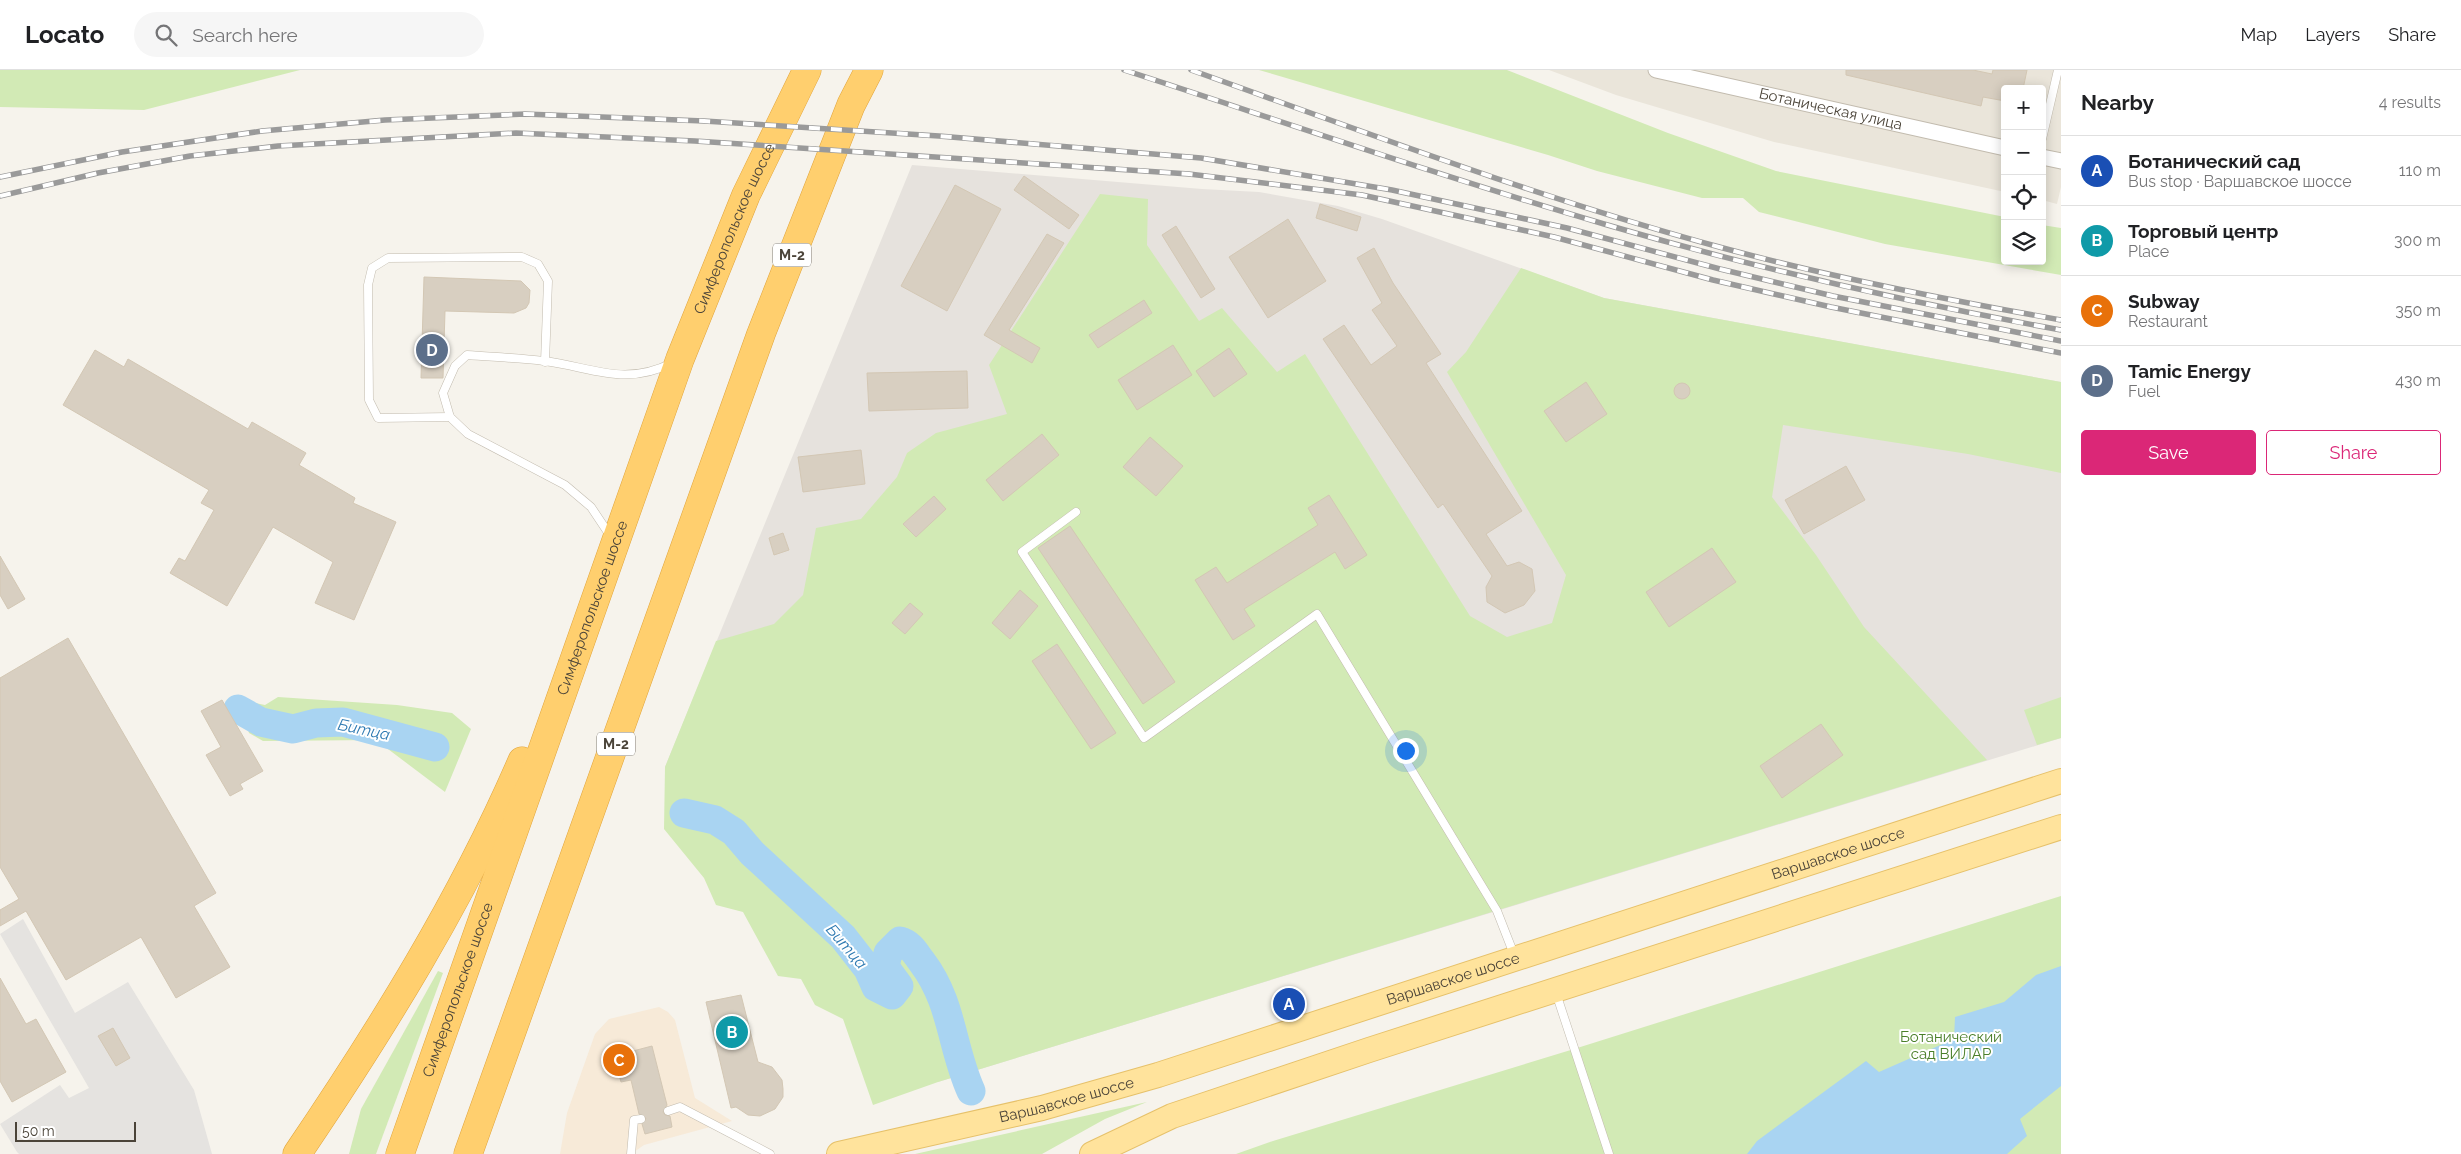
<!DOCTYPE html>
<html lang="en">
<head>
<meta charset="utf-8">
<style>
  body { margin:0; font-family:Raleway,sans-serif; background:#f6f6f6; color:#202124 }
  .controls { position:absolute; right:15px; top:15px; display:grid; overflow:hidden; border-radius:5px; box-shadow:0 2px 12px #0003 }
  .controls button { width:45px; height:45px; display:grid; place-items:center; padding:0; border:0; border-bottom:1px solid #e0e0e0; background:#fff; color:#202124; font:25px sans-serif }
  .scale { position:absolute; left:15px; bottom:12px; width:121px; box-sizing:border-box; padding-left:5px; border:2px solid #4b4439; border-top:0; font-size:14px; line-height:18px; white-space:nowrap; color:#4b4439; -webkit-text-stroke:4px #fff; paint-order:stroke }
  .you { position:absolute; left:1405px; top:680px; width:18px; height:18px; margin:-12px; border:4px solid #fff; border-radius:50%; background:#1a73e8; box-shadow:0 0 0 8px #1a73e833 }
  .badge { display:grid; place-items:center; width:32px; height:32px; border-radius:50%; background:#db2777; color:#fff; font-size:16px; font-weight:700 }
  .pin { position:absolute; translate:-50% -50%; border:2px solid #fff; box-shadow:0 1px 5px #0006 }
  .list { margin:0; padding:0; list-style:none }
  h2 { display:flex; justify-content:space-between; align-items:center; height:65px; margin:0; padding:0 20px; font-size:21px }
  h2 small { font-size:16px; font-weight:400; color:#757577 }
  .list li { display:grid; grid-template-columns:32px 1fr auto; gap:15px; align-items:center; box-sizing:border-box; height:70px; padding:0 20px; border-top:1px solid #e0e0e0 }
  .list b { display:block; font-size:19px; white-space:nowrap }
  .list p { margin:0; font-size:16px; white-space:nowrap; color:#757577 }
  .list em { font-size:16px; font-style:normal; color:#757577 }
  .actions { display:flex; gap:10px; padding:15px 20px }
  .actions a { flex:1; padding:11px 0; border:1px solid #db2777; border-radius:5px; text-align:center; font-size:18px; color:#db2777 }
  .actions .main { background:#db2777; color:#fff }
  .icon { flex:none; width:28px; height:28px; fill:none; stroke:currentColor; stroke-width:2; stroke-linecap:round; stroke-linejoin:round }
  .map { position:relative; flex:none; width:2061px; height:1084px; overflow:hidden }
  header { display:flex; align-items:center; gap:30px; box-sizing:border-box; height:70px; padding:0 25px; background:#fff; border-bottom:1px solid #e0e0e0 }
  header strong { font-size:24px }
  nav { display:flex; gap:28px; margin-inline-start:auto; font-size:18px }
  .search { width:350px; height:45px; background:#f6f6f6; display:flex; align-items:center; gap:12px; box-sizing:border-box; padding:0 18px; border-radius:28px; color:#757577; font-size:19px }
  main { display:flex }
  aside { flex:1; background:#fff }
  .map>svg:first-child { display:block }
</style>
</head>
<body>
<header>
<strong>Locato</strong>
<div class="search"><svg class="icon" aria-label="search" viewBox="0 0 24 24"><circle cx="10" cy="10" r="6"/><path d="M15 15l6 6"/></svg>Search here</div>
<nav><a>Map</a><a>Layers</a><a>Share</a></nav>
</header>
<main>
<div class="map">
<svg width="2061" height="1084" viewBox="0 0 2061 1084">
  <rect width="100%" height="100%" fill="#f6f3ec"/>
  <polygon fill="#eae5da" points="1549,0 2061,0 2061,117 2057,134 2042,130 2042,19 2005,19 2005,122 1774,72 1616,25"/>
  <polygon fill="#f7ead8" points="659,937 668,942 675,950 695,1028 732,1051 644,1075 631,1084 560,1084 567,1043 595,964 609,949"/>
  <polygon fill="#e6e2dd" points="912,95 1202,119 1259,122 1338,136 1382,149 1604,228 2061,312 2061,668 938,1012 665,697"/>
  <g fill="#d2eab5">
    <polygon points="0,0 300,0 144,40 0,37"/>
    <polygon points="1259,0 1507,0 1668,63 1776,101 2005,147 2005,191 2042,191 2042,155 2061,158 2061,205 1885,174 1759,142 1743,128 1702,128 1597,101 1548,85"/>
    <polygon points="1100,124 1148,129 1147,175 1199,251 1222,238 1277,302 1305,284 1470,546 1507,567 1552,553 1566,505 1447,302 1466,282 1521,198 1604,228 2061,312 2061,403 1968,384 1783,355 1772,427 1816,485 1864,557 1987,690 938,1012 873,1035 843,949 815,935 801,909 778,906 743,842 716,835 704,808 664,759 665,697 716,571 774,554 803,525 816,458 861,449 897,407 907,383 936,363 1007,344 989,295"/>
    <polygon points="278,627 397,635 452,643 471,659 445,722 376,670 263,671 249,663 240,630 265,635"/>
    <polygon points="2061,627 2061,668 2037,675 2024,640"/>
    <polygon points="2061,826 2061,1084 1236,1084 1273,1071 1574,979"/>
    <polygon points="438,901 443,903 376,1084 349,1084 361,1039"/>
    <polygon points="1147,1032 1105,1049 1042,1084 915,1084"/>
  </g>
  <polygon fill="#e5e3e0" points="23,849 75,943 128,912 194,1020 212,1084 19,1084 17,1082 0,1054 60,1015 69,1028 89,1018 0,864"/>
  <polygon fill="#a9d4f2" points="2061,896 2061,1016 2020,1049 2027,1066 2007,1084 1747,1084 1757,1071 1866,991 1879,1002 1954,969 1955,947 2004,932 2036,905"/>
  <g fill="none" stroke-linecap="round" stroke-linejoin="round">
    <g stroke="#a9d4f2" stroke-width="29">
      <polyline points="238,639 261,652 293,659 316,653 343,652 435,677"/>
      <path d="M684,743L715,750L734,762L752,783L843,867L868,899L876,917L892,925L899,916L885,897L888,883L900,871C911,874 915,883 922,892C953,933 951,977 971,1021"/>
    </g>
  </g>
  <g fill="#d8cfc1" stroke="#d3c7b4">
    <polygon points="1846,0 1973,0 1992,4 1993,0 2027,0 2023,19 2005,19 2005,31 1983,27 1981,36 1846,5"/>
    <polygon points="1024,106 1079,145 1069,159 1014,120"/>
    <polygon points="955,115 1001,139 947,241 901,216"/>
    <polygon points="1320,134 1361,147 1357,161 1316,148"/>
    <polygon points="1288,149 1326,211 1268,248 1229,187"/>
    <polygon points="1176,156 1215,219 1201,228 1162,165"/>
    <polygon points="1047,164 1064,173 1009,260 1040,278 1032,293 984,265"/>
    <polygon points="1374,178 1393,213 1441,284 1426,293 1522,441 1486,464 1507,496 1519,492 1532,499 1535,521 1524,535 1505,543 1487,532 1486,517 1492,506 1443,434 1438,438 1323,269 1344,255 1371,295 1397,276 1372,240 1382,233 1357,188"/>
    <polygon points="424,207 521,211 530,220 529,233 526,238 514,243 445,241 443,308 421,308"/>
    <polygon points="1144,230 1152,243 1098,278 1089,265"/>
    <polygon points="1173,275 1192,305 1137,340 1118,310"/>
    <polygon points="1229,278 1247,304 1214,327 1196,301"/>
    <polygon points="95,280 124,297 128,289 248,359 252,352 306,383 299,395 355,428 353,433 396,452 354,550 315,533 333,492 273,457 227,536 170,503 179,488 185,491 214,440 201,433 209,420 63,335"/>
    <polygon points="967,301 968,338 869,341 867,303"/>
    <polygon points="1586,312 1607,344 1566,372 1544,341"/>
    <circle cx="1682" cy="321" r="8"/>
    <polygon points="1042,364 1059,385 1003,431 986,410"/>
    <polygon points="1150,367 1183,396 1156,426 1123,397"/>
    <polygon points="861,380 865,414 803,422 798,387"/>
    <polygon points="1846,396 1865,430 1804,464 1785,430"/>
    <polygon points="1329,425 1367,485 1345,499 1335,482 1244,539 1255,556 1233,570 1195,510 1216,497 1227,513 1318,455 1308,438"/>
    <polygon points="934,426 946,439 916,467 903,454"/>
    <polygon points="1070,456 1175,612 1143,634 1038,478"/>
    <polygon points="783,463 789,480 774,485 769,468"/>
    <polygon points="1712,478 1736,512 1669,557 1646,522"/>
    <polygon points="0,486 25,529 8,539 0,525"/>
    <polygon points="1020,520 1038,536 1010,569 992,553"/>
    <polygon points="910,533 923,544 905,564 892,553"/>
    <polygon points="68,568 216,823 194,836 230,897 176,928 141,867 66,910 26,841 0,856 0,840 19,829 0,797 0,608"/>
    <polygon points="1057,574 1116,663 1091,679 1032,591"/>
    <polygon points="222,630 263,701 240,714 243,719 230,726 206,685 221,677 201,641"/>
    <polygon points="1821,654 1843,685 1782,728 1760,696"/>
    <polygon points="0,908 26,954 36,949 66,1002 12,1032 0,1011"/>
    <polygon points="741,925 758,992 772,997 782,1010 783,1019 783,1027 775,1039 760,1046 748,1045 736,1037 731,1038 706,932"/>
    <polygon points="113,958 130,988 116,996 98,966"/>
    <polygon points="652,976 667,1035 663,1042 665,1045 670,1046 672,1057 645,1064 642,1054 646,1048 639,1044 631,1010 621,1012 614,986"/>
  </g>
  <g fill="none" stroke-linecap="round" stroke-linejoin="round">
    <defs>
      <g id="lane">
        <polyline points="2042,69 2058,0"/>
        <polyline points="450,347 378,348 369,330 368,215 372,198 388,188 522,187 538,194 548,211 545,292"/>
        <polyline points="1076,442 1022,482 1144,668 1317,544 1497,841 1515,887"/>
        <path d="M611,467L591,437L565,415L468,364L450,347L443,323L455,296L467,285C492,287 518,288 544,291C592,297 624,317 672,293"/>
        <polyline points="1556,923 1609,1084"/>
        <polyline points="668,1041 680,1037 770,1084"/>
        <polyline points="631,1084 634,1050 641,1049"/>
      </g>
      <g id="street">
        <path id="s1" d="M1656,0L2005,78"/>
        <polyline points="2042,87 2061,91"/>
      </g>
      <g id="primary">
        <path id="s2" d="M839,1084L1042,1038L1158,1005L2061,711"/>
        <polyline points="1092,1084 1172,1046 1369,980 2061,757"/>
      </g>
      <g id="highway">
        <path d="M297,1084C381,960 462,830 522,691"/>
        <path id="s3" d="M400,1084L680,289L746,125L807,0"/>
        <polyline points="468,1084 761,264 851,35 869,0"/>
      </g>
    </defs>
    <use href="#lane" stroke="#c2bbae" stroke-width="9"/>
    <use href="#street" stroke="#c2bbae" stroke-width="17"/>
    <use href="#primary" stroke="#e6c16a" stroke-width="26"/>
    <use href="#highway" stroke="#e0a43c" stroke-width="29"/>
    <use href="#lane" stroke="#fff" stroke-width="8"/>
    <use href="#street" stroke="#fff" stroke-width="15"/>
    <use href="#primary" stroke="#ffe39c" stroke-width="24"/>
    <use href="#highway" stroke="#ffcf6e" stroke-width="28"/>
    <defs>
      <g id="rail">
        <path d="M1124,0C1284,52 1443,107 1604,154C1754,198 1907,232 2061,260"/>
        <path d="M1191,0C1367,63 1542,129 1723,178C1834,208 1948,230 2061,250"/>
        <polyline points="0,107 122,82 262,61 385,50 525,44 704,51 939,66 1201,88 1392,120 1567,158 1720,199 1833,226 2061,271"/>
        <polyline points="0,126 98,103 190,86 278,76 516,63 695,71 1189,104 1362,125 1554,167 1713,210 1831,237 2061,283"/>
      </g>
    </defs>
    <use href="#rail" stroke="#9a9a9a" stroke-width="5.5"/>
    <use href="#rail" stroke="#fff" stroke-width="4" stroke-dasharray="11" stroke-linecap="butt"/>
  </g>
  <g text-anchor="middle" stroke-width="4" stroke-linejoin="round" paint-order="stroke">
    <g fill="#fff" stroke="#817c74" stroke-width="1">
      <rect x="773" y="173.5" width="38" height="23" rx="4"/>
      <rect x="597" y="662.5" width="38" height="23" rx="4"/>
    </g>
    <g font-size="14" font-weight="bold" fill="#4b4439">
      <text x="792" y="190">М-2</text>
      <text x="616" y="679">М-2</text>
    </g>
    <g font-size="15" fill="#4b4439" stroke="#fff">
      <text dy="5" stroke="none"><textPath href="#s1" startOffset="179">Ботаническая улица</textPath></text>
      <text dy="5" stroke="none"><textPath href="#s3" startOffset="984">Симферопольское шоссе</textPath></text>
      <text dy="5" stroke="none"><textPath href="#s3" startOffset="579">Симферопольское шоссе</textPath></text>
      <text dy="5" stroke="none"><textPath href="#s2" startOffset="1044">Варшавское шоссе</textPath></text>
      <text dy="5" stroke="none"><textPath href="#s2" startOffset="639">Варшавское шоссе</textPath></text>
      <text dy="5" stroke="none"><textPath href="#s3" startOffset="174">Симферопольское шоссе</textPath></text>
      <text dy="5" stroke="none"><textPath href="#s2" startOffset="234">Варшавское шоссе</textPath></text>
    </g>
    <g font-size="15" fill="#4a7f2a" stroke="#fff">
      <text x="1951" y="972">Ботанический<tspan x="1951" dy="17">сад ВИЛАР</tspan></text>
    </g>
    <g font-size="16" font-style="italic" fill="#2e7ab2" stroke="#fff">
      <text transform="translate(364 659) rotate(12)" y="6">Битца</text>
      <text transform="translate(847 876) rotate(49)" y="6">Битца</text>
    </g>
  </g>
</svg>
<div class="controls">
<button>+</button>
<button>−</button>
<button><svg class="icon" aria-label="locate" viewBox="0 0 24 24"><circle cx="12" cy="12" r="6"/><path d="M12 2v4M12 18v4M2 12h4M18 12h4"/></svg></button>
<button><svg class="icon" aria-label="layers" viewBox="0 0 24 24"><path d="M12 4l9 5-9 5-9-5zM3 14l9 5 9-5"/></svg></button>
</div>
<div class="scale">50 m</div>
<div class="you"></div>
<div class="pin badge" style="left:1289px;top:934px;background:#1a4fb4">A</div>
<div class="pin badge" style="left:732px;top:962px;background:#0f9aa8">B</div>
<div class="pin badge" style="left:619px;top:990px;background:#e8710a">C</div>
<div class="pin badge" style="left:432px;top:280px;background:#5c6f8a">D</div>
</div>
<aside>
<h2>Nearby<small>4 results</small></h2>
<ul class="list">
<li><span class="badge" style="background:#1a4fb4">A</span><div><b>Ботанический сад</b><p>Bus stop · Варшавское шоссе</p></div><em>110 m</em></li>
<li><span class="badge" style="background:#0f9aa8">B</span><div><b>Торговый центр</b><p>Place</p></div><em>300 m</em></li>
<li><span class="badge" style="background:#e8710a">C</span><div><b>Subway</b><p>Restaurant</p></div><em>350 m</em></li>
<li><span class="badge" style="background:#5c6f8a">D</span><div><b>Tamic Energy</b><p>Fuel</p></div><em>430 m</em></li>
</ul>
<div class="actions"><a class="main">Save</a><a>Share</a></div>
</aside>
</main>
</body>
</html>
